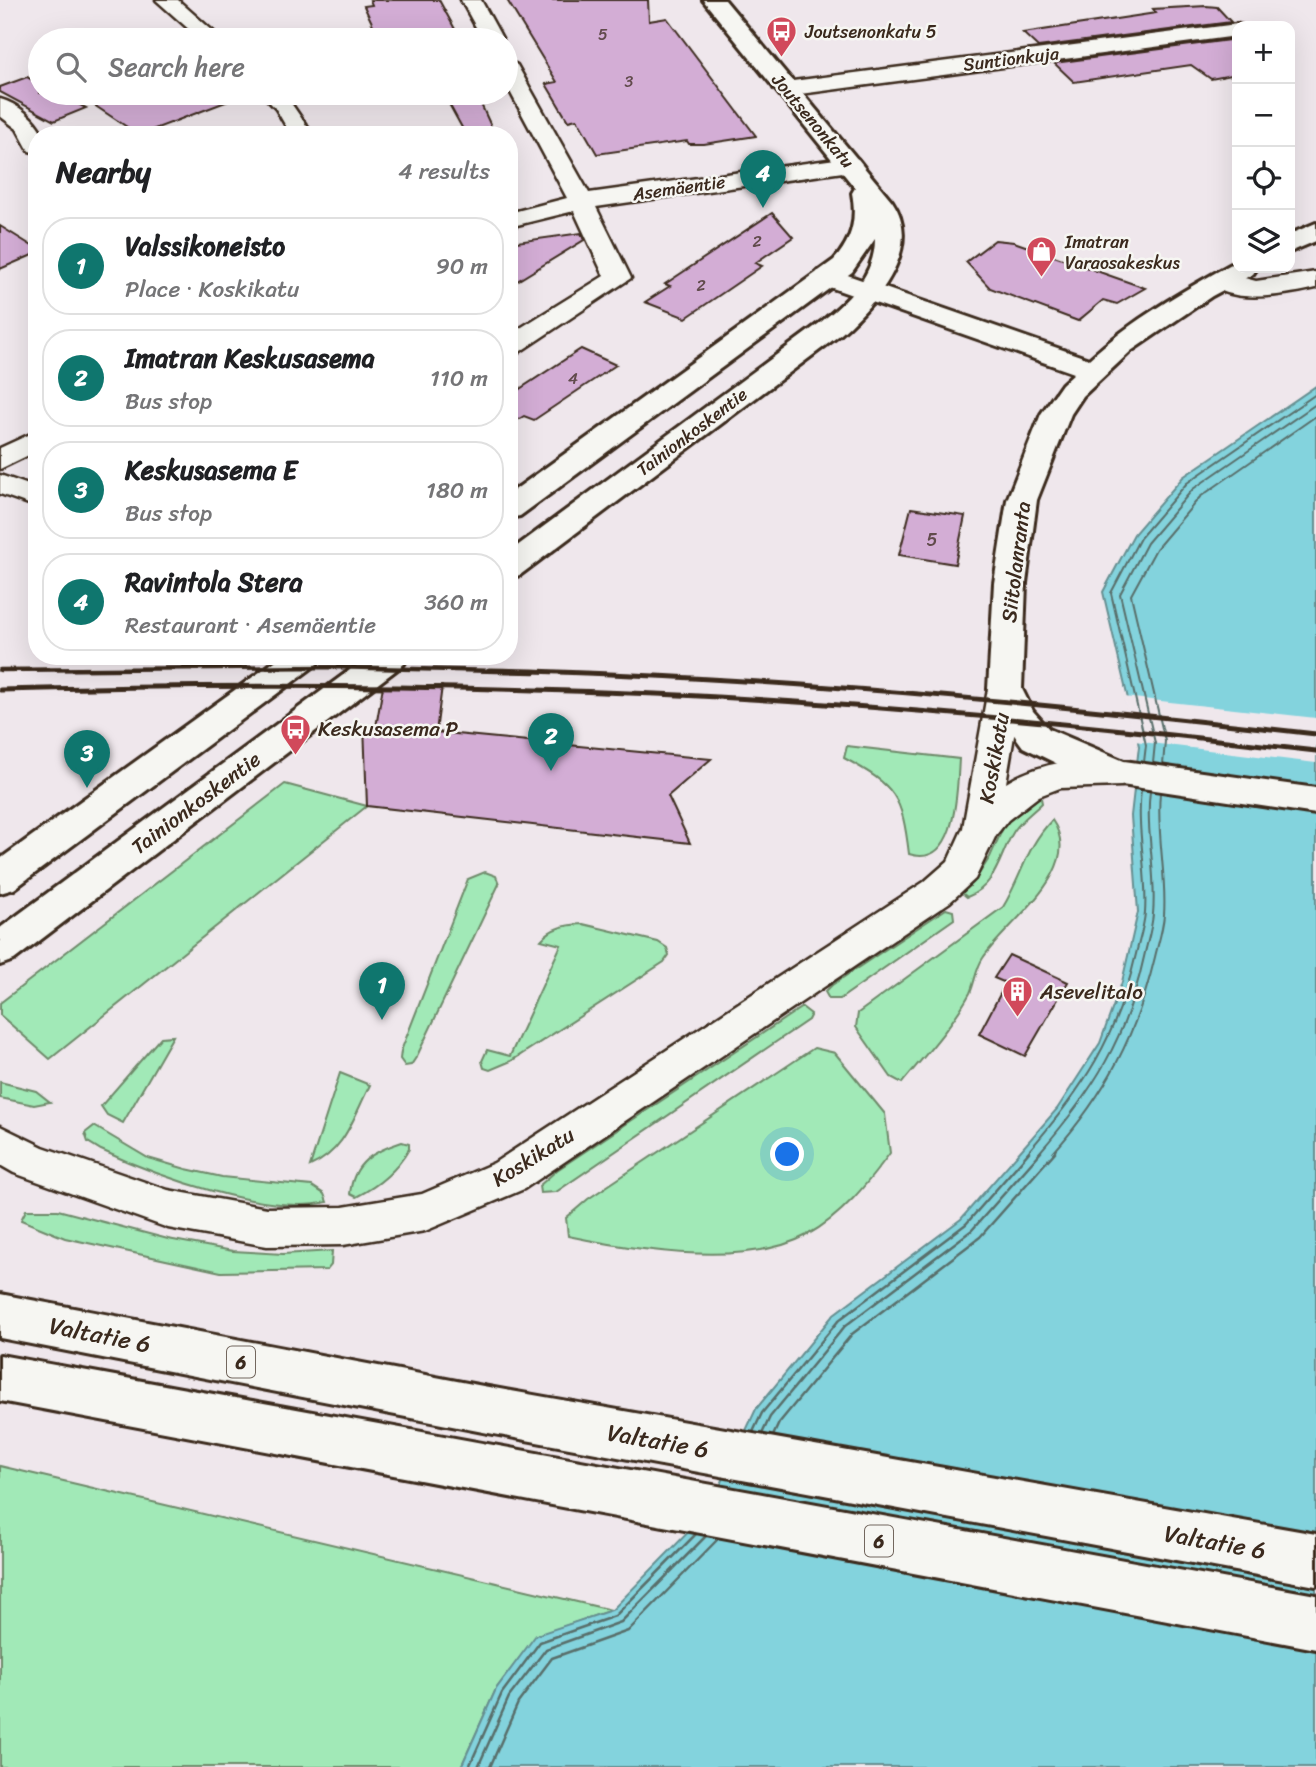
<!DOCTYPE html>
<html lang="en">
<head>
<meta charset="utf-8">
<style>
  body { margin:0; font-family:Sriracha,sans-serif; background:#f6f6f6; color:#202124 }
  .controls { position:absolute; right:21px; top:21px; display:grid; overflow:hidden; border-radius:14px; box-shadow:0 7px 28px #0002 }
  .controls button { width:63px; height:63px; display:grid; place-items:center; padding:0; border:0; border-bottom:2px solid #e0e0e0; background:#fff; color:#202124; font:35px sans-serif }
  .you { position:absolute; left:788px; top:1155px; width:24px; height:24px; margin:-18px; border:5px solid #fff; border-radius:50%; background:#1a73e8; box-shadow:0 0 0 10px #1a73e833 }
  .badge { display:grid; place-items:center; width:46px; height:46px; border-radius:50%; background:#0f766e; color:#fff; font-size:23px; font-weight:700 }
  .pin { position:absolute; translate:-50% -58px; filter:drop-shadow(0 2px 4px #0008) }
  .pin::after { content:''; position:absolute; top:37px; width:24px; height:21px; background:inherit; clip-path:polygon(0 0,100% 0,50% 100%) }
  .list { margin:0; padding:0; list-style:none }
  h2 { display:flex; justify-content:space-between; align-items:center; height:91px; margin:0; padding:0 28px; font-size:30px }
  h2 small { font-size:23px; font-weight:400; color:#757577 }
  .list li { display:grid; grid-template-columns:46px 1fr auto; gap:21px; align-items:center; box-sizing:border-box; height:98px; margin:0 14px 14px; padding:0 14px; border:2px solid #e0e0e0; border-radius:28px }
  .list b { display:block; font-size:26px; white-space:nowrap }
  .list p { margin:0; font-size:23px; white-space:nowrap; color:#757577 }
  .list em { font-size:23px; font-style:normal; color:#757577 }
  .icon { flex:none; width:38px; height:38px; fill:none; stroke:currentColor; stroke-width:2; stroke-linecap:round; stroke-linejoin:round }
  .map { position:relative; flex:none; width:1316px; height:1767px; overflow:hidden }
  .search { position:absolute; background:#fff; box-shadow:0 7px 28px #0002; left:28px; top:28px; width:490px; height:77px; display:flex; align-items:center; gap:18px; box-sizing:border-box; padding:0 24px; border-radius:38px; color:#757577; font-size:26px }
  .panel { position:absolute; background:#fff; box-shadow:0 7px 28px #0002; left:28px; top:126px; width:490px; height:539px; border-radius:28px }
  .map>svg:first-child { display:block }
</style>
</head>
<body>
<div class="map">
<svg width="1316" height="1767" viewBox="0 0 1316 1767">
  <rect width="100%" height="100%" fill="#efe7ec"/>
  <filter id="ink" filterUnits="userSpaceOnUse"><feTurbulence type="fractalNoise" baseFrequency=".0143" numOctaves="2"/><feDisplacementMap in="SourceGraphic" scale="14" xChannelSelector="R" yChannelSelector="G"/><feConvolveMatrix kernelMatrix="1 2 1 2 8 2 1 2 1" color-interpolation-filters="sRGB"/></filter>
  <g filter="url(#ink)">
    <g fill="#a1e9b7" stroke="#6e8a6a" stroke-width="2">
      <path d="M847,746L959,759C957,787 958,870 909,854C902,796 896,786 844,758Z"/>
      <polygon points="285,784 367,806 50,1059 0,1015 0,1003"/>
      <path d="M1034,798H1041L1042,803C1033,812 1021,820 1014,831C999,855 998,885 967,897L962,893L973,883L990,857L1006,821Z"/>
      <path d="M1052,820C1087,870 1006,922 983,958C976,968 975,982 970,993C952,1026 926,1054 902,1083L891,1077L856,1027L858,1013L1003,907C1022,876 1026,847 1052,820Z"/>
      <polygon points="485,872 496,876 499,884 417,1056 411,1065 405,1066 400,1059 401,1051 468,879"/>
      <polygon points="946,909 953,911 954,919 840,999 829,999 825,992 832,985"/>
      <path d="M583,924L658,942L667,948L669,955L664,962L511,1061L490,1070L484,1068L482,1061L487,1050L510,1056L561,945L541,940C552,927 566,925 583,924Z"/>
      <polygon points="802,1007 811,1014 808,1020 556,1192 540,1193 539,1186 557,1170"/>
      <polygon points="173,1036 123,1123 107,1115 101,1106 161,1037"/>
      <path d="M814,1048L835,1053L885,1114L890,1153C867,1184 842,1216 807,1235C746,1268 634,1250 568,1236L566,1218L588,1199Z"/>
      <path d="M340,1073L370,1085C353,1118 345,1151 310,1166Z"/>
      <polygon points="0,1082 36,1091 50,1102 34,1105 0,1098"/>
      <path d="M94,1126L148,1158L186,1169L222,1177L312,1186L324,1194L327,1202C267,1216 157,1176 101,1150L88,1142L85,1133Z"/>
      <path d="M402,1142L409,1144V1149C397,1170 378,1186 356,1197L350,1194C353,1162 374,1151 402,1142Z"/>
      <polygon points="26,1210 58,1210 168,1239 233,1251 283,1254 332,1251 331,1265 327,1270 221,1272 65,1238 21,1220"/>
      <polygon points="0,1466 611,1610 536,1636 496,1689 461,1767 0,1767"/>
    </g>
    <polygon fill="#83d3dd" stroke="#668f91" stroke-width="2" points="1316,386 1316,1767 461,1767 496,1689 536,1635 612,1610 708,1512 756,1409 834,1314 961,1219 1057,1109 1100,1043 1122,982 1138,912 1131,816 1139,746 1103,592 1134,534 1183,477"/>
    <polygon fill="#efe7ec" points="1124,697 1316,718 1316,763 1134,741"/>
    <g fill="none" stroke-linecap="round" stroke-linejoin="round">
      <g stroke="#586e6a" stroke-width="2">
        <polyline points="1144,762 1146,745 1111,593 1140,538 1187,483 1316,394"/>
        <polyline points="1153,763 1155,743 1120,594 1147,543 1193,489 1316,404"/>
        <polyline points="1163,765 1165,741 1131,595 1156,549 1200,497 1316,416"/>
        <path d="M1027,1153C1083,1089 1117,1038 1136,954C1139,941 1144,926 1145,913C1148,872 1136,831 1141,790"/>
        <path d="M1039,1153C1094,1090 1126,1039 1144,957C1147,943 1152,928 1153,914C1157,874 1145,832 1150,791"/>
        <path d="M1053,1153C1107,1092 1136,1036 1155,957C1158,944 1163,929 1164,915C1167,875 1156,834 1160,793"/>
      </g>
      <g stroke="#586e6a" stroke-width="2.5">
        <polyline points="753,1432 762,1413 839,1320 966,1224 1029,1152"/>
        <polyline points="762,1434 770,1417 845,1326 972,1230 1041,1152"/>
        <polyline points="773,1436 779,1423 852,1334 980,1237 1055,1152"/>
        <polyline points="469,1767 502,1693 540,1642 615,1616 696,1534"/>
        <polyline points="478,1767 509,1697 546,1649 621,1622 706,1536"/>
        <polyline points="490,1767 518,1703 552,1658 628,1631 719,1538"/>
      </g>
    </g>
    <g fill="#d3add5" stroke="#3b2a1e" stroke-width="2">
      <polygon points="370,0 439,0 456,31 380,40 364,6 372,5"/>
      <polygon points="507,0 648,0 649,21 667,18 756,136 704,144 689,144 687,141 597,154 577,119 568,121 546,84 557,82"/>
      <polygon points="1206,6 1217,7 1231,22 1038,47 1023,33 1156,13 1153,9"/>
      <polygon points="1237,39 1237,74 1211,79 1191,65 1074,82 1054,63"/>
      <polygon points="27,77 40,84 40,93 57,93 86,108 54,121 0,92 0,87"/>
      <polygon points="76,93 244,93 244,95 139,135"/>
      <polygon points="443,93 476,93 495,135 466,135"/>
      <polygon points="772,213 793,237 755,263 762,266 686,318 645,302 670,286 665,284"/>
      <polygon points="0,226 37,249 37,253 0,269"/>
      <polygon points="581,233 584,240 509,286 509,243"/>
      <polygon points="995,240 1014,242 1145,288 1117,304 1103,300 1078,321 990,288 966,262"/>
      <polygon points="581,349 616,365 534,420 524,416 509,425 509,396"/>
      <polygon points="911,508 965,516 955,564 899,555"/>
      <polygon points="383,686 442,686 436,732 711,759 668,796 690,843 367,806 364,725 376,727"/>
      <polygon points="1009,955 1068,982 1025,1056 979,1034 1006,983 994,978"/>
    </g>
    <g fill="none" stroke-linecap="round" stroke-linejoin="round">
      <defs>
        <g id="minor">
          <polygon points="156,0 178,0 223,40 201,40"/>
          <polygon points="461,0 481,0 503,40 483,40"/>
          <polygon points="1237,24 1245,26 1237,26 1237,36 785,96 774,89 785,82"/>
          <polygon points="506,59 517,65 589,193 850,157 858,159 862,164 858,169 850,171 596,207 631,278 518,353 509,355 509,335 604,276 574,211 509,227 509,213 567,198 506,84"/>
          <polygon points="261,93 284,93 313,135 291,135 276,109"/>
          <path d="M0,99C18,104 35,118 43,135H37V153L29,151L17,129L0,116Z"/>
          <path d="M1221,272L1256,281L1316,272V288C1290,294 1227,307 1208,280L1212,275Z"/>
          <polygon points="37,431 37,451 0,469 0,448"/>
          <polygon points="0,475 37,488 37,507 0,494"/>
          <path d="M1005,678L1017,681L1022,689L1006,783C1041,761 1093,754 1133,765L1138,774L1133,783L1121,786L1060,788L1039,796L1008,820L996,835L975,879L950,902L524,1189L425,1231L343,1245L267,1246L168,1228L14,1173L0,1165V1126L43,1147L168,1190L267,1208L343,1207L422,1194L494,1163L924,882L948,861L963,828L988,689L993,681Z"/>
        </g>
        <g id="tertiary">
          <polygon points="1316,223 1316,241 1290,252 1290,234"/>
          <path d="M1235,262H1237V268H1257L1253,274L1212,296L1131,351L1083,396L1071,414L1037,500L1026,583L1022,689L1033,711L1049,729L1124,761L1316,788V814L1108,783L1070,770L1023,747L1001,717L988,689L994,583L1007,500L1041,414L1062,384L1074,373L818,283L814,277L818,271H836L1089,359C1132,320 1184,290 1235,262Z"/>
        </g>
        <g id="secondary">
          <path d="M703,0H725L892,201C925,249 875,304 841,334L520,575L509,578V552L821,322C848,300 875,276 875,239L852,272L520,516L509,518V494L834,260C852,240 857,220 852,193L855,188Z"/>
          <polygon points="282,656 322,656 317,664 14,889 0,893 0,859"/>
          <polygon points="369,656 409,656 404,664 14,960 0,965 0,928"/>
        </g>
        <g id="trunk">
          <polygon points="0,1294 483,1386 1316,1534 1316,1586 483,1432 0,1338"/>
          <polygon points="0,1355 1316,1595 1316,1649 0,1401"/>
        </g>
      </defs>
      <use href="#minor" stroke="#3b2a1e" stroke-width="5"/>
      <use href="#tertiary" stroke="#3b2a1e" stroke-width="6"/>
      <use href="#secondary" stroke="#3b2a1e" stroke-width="6"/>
      <use href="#trunk" stroke="#3b2a1e" stroke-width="6"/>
      <use href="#minor" fill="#f6f6f2" fill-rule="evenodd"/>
      <use href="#tertiary" fill="#f6f6f2" fill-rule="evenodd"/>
      <use href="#secondary" fill="#f6f6f2" fill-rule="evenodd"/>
      <use href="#trunk" fill="#f6f6f2" fill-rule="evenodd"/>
      <polyline stroke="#3b2a1e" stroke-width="4.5" points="0,670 330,667 535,672"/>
      <g stroke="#3b2a1e" stroke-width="5">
        <path d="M489,670C765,676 1041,703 1316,734"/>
        <path d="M0,690C219,684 437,685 656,694C877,704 1097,726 1316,751"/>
      </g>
    </g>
  </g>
  <defs>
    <symbol id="bus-pin" viewBox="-11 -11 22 30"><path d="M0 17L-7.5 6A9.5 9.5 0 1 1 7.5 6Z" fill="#d1495b" stroke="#f6f6f2"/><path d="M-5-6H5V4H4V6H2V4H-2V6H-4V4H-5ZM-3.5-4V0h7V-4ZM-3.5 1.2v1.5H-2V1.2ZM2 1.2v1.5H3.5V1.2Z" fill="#fff"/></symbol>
    <symbol id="shop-pin" viewBox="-11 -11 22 30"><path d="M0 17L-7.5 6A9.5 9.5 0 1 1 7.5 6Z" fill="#d1495b" stroke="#f6f6f2"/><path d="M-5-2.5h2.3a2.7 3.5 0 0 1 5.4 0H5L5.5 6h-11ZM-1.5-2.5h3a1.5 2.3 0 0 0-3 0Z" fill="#fff"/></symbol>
    <symbol id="building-pin" viewBox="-11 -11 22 30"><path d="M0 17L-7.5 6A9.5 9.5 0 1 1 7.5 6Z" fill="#d1495b" stroke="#f6f6f2"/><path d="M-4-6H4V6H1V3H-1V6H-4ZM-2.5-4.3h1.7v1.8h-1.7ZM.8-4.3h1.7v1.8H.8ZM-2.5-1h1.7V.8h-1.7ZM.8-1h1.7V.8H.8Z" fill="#fff"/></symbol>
  </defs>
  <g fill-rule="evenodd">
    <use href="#bus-pin" x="764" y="14" width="35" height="47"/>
    <use href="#shop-pin" x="1024" y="234" width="35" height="47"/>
    <use href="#bus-pin" x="278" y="712" width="35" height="47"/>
    <use href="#building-pin" x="1000" y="974" width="35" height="47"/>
  </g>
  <g text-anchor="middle" stroke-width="5" stroke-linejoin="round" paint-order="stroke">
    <g font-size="16" fill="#614b4c">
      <text x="603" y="40">5</text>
      <text x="629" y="87">3</text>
      <text x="757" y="247">2</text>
      <text x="701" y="291">2</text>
      <text x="573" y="384">4</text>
    </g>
    <g font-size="18" fill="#3b2a1e" stroke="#f6f6f2" text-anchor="start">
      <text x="805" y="38">Joutsenonkatu 5</text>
      <text x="1065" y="248">Imatran<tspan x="1065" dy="21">Varaosakeskus</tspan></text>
    </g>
    <g font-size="18" fill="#3b2a1e" stroke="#f6f6f2">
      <text transform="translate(1011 59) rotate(-7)" y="6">Suntionkuja</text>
      <text transform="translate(813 121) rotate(50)" y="6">Joutsenonkatu</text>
      <text transform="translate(679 188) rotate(-8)" y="6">Asemäentie</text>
      <text transform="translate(692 432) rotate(-37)" y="6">Tainionkoskentie</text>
    </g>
    <g font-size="18" fill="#614b4c">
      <text x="932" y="546">5</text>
    </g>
    <g fill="#f6f6f2" stroke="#73675e" stroke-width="2">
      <rect x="227" y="1346.5" width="28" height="31" rx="5"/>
      <rect x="865" y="1525.5" width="28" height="31" rx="5"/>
    </g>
    <g font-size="19" font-weight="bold" fill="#3b2a1e">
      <text x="241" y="1369">6</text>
      <text x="879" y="1548">6</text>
    </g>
    <g font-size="21" fill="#3b2a1e" stroke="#f6f6f2">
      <text transform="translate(1016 562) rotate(-83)" y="7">Siitolanranta</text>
      <text transform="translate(994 758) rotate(-80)" y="7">Koskikatu</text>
      <text transform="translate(196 803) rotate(-37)" y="7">Tainionkoskentie</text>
      <text transform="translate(533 1157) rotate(-32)" y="7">Koskikatu</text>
    </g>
    <g font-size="21" fill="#3b2a1e" stroke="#f6f6f2" text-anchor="start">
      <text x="318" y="736">Keskusasema P</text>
      <text x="1040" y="999">Asevelitalo</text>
    </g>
    <g font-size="24" fill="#3b2a1e" stroke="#f6f6f2">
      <text transform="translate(100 1335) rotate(11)" y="8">Valtatie 6</text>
      <text transform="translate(658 1441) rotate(10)" y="8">Valtatie 6</text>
      <text transform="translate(1215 1542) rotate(10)" y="8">Valtatie 6</text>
    </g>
  </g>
</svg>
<div class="controls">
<button>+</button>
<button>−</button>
<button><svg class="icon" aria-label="locate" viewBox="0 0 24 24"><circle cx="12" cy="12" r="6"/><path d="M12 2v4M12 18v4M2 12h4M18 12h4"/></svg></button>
<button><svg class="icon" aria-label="layers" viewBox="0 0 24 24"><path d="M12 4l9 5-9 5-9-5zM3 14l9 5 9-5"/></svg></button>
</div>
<div class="you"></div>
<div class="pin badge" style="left:382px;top:1020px">1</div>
<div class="pin badge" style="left:551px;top:771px">2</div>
<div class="pin badge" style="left:87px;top:788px">3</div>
<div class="pin badge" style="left:763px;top:208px">4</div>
<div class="search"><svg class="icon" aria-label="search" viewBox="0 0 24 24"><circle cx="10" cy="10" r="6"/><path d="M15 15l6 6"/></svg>Search here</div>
<section class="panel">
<h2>Nearby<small>4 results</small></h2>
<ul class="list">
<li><span class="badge">1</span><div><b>Valssikoneisto</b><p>Place · Koskikatu</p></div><em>90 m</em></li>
<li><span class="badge">2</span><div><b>Imatran Keskusasema</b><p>Bus stop</p></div><em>110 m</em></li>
<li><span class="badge">3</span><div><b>Keskusasema E</b><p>Bus stop</p></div><em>180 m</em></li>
<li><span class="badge">4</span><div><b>Ravintola Stera</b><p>Restaurant · Asemäentie</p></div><em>360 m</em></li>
</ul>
</section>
</div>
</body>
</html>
